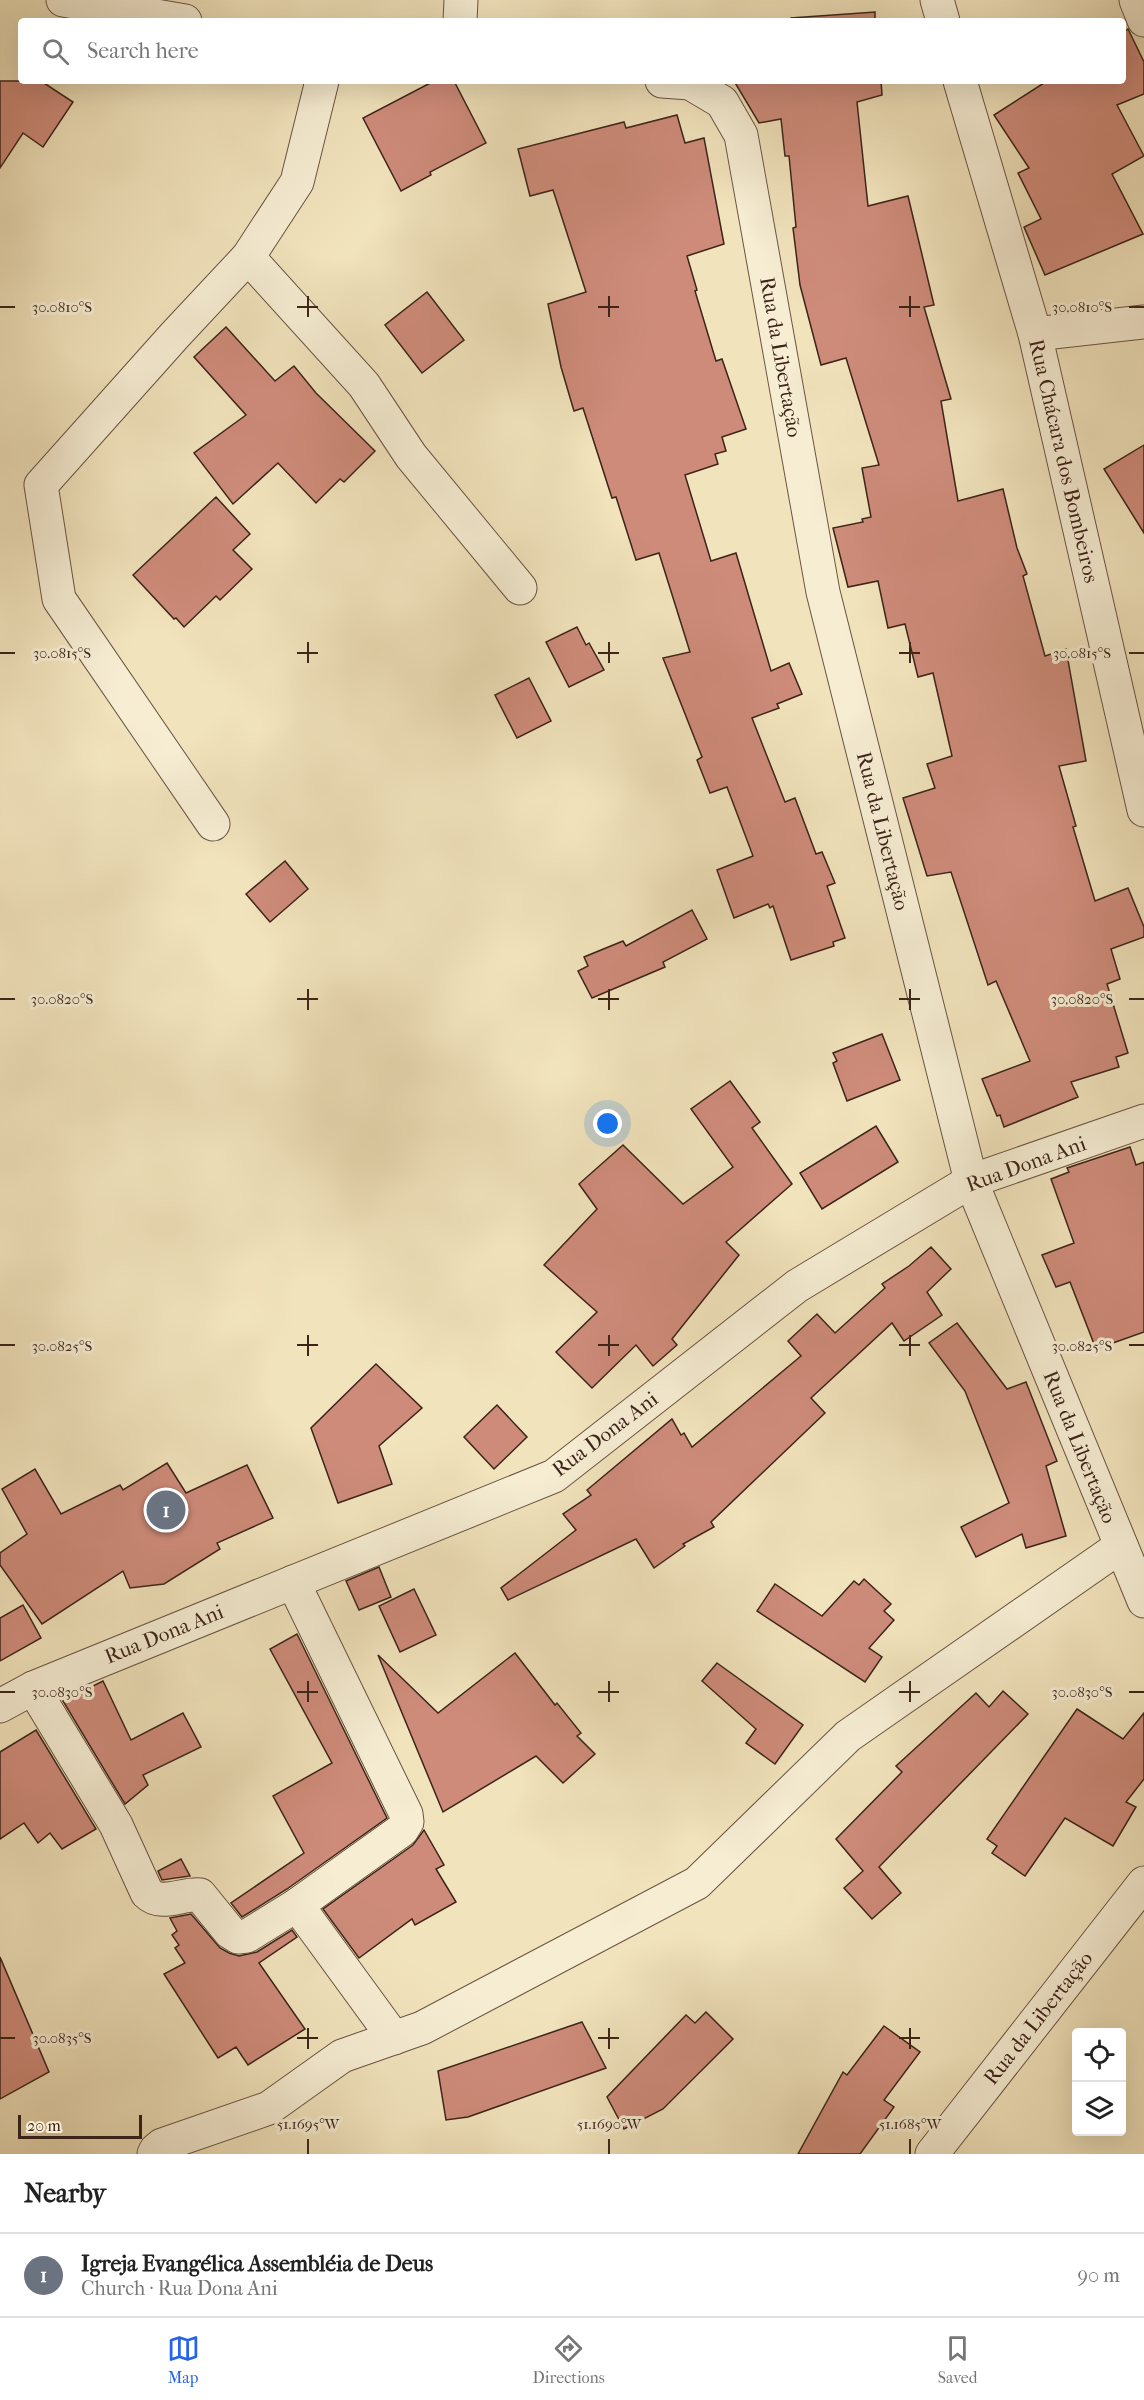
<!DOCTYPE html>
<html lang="en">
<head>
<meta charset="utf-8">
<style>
  body { margin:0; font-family:"IM FELL French Canon",serif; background:#f2f2f2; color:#222 }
  .controls { position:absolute; right:18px; bottom:18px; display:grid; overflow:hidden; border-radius:6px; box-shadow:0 6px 24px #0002 }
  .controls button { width:54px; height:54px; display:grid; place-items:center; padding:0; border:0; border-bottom:2px solid #e0e0e0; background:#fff; color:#222; font:30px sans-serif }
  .scale { position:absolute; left:18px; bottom:15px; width:124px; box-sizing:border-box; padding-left:6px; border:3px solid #3c2419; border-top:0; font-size:16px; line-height:21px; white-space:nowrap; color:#3c2419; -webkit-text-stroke:4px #f6edd3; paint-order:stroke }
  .you { position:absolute; left:608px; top:1124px; width:21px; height:21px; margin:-15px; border:4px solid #fff; border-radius:50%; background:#1a73e8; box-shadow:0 0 0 9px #1a73e833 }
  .badge { display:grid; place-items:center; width:39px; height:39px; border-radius:50%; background:#2563eb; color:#fff; font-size:20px; font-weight:700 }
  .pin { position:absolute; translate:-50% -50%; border:3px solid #fff; box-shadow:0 2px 6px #0006 }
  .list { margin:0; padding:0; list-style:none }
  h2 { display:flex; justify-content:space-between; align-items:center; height:78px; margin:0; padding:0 24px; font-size:26px }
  h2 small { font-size:20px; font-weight:400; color:#767676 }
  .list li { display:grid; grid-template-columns:39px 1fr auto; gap:18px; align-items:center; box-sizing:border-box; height:84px; padding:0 24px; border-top:2px solid #e0e0e0 }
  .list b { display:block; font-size:22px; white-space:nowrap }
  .list p { margin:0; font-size:20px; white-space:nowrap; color:#767676 }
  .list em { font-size:20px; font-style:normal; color:#767676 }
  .icon { flex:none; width:33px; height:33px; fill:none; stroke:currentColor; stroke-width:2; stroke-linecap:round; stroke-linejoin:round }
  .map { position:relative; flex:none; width:1144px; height:2154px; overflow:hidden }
  .search { position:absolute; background:#fff; box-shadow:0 6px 24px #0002; left:18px; right:18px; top:18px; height:66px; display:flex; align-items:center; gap:15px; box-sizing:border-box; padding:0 21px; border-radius:6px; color:#767676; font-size:22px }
  .sheet { height:162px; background:#fff }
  nav { display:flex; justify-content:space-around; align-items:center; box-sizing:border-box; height:84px; border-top:2px solid #e0e0e0; background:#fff; font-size:16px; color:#767676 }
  nav a { display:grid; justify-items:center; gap:3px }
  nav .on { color:#2563eb }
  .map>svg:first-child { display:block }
</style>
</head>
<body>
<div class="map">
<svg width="1144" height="2154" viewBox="0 0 1144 2154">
  <rect width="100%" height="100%" fill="#f1e3bc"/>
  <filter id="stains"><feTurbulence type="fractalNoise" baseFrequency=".00333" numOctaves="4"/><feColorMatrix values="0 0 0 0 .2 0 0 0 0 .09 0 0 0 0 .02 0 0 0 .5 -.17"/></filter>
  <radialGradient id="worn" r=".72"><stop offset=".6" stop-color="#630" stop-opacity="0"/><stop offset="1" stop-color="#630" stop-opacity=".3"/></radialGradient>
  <g fill="#ce8b7a" stroke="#3c2419" stroke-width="1.5">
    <polygon points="875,12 875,21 791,21 791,18"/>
    <polygon points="1128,29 1144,62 1144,94 1117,105 1144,156 1112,174 1143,234 1045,275 1024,227 1041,219 1018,173 1029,168 994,115 1047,81 1123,81 1123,33"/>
    <polygon points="0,81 41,81 73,102 43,147 23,133 0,168"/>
    <polygon points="434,81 454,81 486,143 430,172 431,175 401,191 363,118"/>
    <polygon points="734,81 881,81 882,95 857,102 868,206 908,196 934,305 924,307 951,399 941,401 958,501 1003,489 1017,548 1027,574 1023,576 1045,656 1066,649 1086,761 1059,766 1076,826 1073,827 1095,901 1128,888 1144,927 1144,937 1111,949 1120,979 1107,984 1128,1053 1116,1057 1119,1067 1071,1082 1078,1097 1004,1127 1000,1115 997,1116 982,1079 1030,1061 996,981 988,985 951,872 927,876 903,798 935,788 927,764 952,756 933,673 918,677 905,624 888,628 878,581 848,587 833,528 863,522 862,519 871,517 862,468 879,465 846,358 821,365 800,285 793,228 796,227 789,156 785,156 781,119 759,123"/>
    <polygon points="677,115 685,143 704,138 724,244 687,256 697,290 695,291 716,361 722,359 746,429 722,437 726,451 715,454 718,464 685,475 711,561 736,553 771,671 789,663 802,694 777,704 779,708 752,718 785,802 795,798 816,854 822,852 835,883 827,886 845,938 833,942 834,946 791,960 773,906 770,908 768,904 734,918 717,870 753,856 727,787 710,793 697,760 702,757 663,658 690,652 659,553 636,560 616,497 612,498 583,408 574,411 561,367 548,304 586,292 553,190 530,196 518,149 624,122 626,128"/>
    <polygon points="427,292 464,340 422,373 385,325"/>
    <polygon points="226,327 275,381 294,366 316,393 375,451 344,482 340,479 316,503 278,463 233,504 194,453 246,415 194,357"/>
    <polygon points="1144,445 1144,533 1104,469"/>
    <polygon points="216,497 250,534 233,550 252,569 220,600 216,596 184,627 176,618 174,619 133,575"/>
    <polygon points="577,627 586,645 589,643 604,670 569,687 546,642"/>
    <polygon points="529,678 551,721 517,738 495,695"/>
    <polygon points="285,861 308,889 270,922 246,894"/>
    <polygon points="692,910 707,939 663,962 665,967 592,998 578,971 588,966 584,957 623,941 626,946"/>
    <polygon points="882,1034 900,1080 847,1101 833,1063 837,1061 833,1053"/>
    <polygon points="730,1081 760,1122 752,1128 792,1184 726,1242 739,1255 672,1339 677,1345 653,1366 636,1345 592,1388 556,1352 597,1312 544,1265 597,1209 579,1184 623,1145 683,1204 733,1167 691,1109"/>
    <polygon points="876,1126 898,1162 822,1209 800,1173"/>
    <polygon points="1130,1147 1136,1165 1144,1162 1144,1332 1096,1349 1070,1282 1056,1287 1042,1255 1074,1243 1051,1179 1069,1172 1067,1168"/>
    <polygon points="931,1247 951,1269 927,1292 942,1315 904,1341 892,1323 811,1398 825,1413 711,1522 714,1527 683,1544 685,1546 654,1568 636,1539 508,1600 501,1588 576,1530 563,1514 591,1495 587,1490 672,1419 681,1435 684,1433 692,1447 801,1356 788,1341 817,1314 835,1333 885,1288 882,1284 909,1266"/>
    <polygon points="957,1323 1007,1389 1026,1382 1057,1461 1046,1466 1066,1536 1026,1548 1022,1534 976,1557 961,1527 1009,1503 965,1391 929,1343"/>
    <polygon points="376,1364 422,1408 379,1446 392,1484 338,1503 311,1428"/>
    <polygon points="497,1405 527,1437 494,1469 464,1437"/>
    <polygon points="167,1463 186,1493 247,1465 273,1518 217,1543 220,1549 164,1584 130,1588 123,1571 42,1624 0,1565 0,1553 27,1534 2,1489 35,1469 61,1514 120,1485 123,1490"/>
    <polygon points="379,1567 391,1597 359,1610 346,1581"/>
    <polygon points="864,1579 891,1604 884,1611 894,1620 869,1648 882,1657 865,1682 757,1611 775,1584 822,1616 854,1581 859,1585"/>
    <polygon points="414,1589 436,1635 400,1652 379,1606"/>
    <polygon points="23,1605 41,1638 0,1661 0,1618"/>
    <polygon points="297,1634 387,1818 287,1889 242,1917 231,1903 304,1853 273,1796 332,1763 270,1649"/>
    <polygon points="515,1653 555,1705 557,1703 581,1733 577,1736 595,1754 563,1783 536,1756 443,1812 378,1655 438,1713"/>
    <polygon points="717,1663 803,1725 775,1764 746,1743 756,1729 702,1681"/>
    <polygon points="103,1681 131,1740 183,1713 201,1747 143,1775 148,1785 125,1804 63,1701"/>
    <polygon points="1003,1691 1028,1714 879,1867 901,1893 872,1919 844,1888 863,1871 836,1839 902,1772 896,1766 976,1693 989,1707"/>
    <polygon points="1077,1709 1123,1739 1144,1713 1144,1779 1126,1802 1136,1807 1113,1846 1065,1818 1025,1876 992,1853 997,1846 987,1839"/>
    <polygon points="36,1730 96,1829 62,1849 50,1833 38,1843 24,1823 0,1839 0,1752"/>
    <polygon points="424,1830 444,1865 436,1869 456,1902 415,1925 412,1919 359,1958 323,1909 413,1845"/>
    <polygon points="181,1859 190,1876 162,1880 158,1871"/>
    <polygon points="191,1914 220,1948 229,1953 239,1956 257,1952 292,1930 297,1937 259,1963 305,2029 248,2065 236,2047 218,2058 164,1974 185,1963 175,1948 179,1945 172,1935 177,1931 170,1918"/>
    <polygon points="0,1957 49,2072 0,2099"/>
    <polygon points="706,2012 733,2039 663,2109 624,2129 607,2097 686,2015 695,2023"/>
    <polygon points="582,2022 606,2068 468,2117 446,2120 438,2071"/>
    <polygon points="884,2026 920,2052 884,2100 894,2107 860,2154 798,2154 843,2072 847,2075"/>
  </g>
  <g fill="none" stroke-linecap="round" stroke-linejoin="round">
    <defs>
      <g id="minor">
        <polyline points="63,0 185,21"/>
        <polyline points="937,0 943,21"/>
        <polyline points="1136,0 1144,20"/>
        <polyline points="460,21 461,0"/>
        <polyline points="662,81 690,83 722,102 741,135 823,592 971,1181 1144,1601"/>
        <polyline points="960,81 1035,334 1144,810"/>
        <polyline points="248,257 364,385 411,456 520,588"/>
        <polyline points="1035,334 1144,322"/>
        <polyline points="213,824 59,599 41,485 175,335 248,257 297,182 322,81"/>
        <path d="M33,1688L116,1825L147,1893C161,1907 183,1893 200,1895L230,1932L238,1937L247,1936L297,1905L402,1830L407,1822L406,1814L293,1582"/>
        <polyline points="0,1706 33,1688 554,1476 797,1286 971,1181 1144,1121"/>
        <polyline points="297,1905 394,2038"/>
        <polyline points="154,2154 156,2150 162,2145 269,2108 342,2056 422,2028 697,1883 848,1736 1121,1546"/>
        <polyline points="932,2154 1144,1883"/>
      </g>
    </defs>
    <use href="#minor" stroke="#695442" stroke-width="35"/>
    <use href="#minor" stroke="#f6edd3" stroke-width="33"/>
  </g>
  <path fill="none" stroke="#3c2419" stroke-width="2" d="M308,296V317M609,296V317M910,296V317M0,307H15M297,307H318M598,307H619M899,307H920M1129,307H1144M308,642V663M609,642V663M910,642V663M0,653H15M297,653H318M598,653H619M899,653H920M1129,653H1144M308,989V1010M609,989V1010M910,989V1010M0,999H15M297,999H318M598,999H619M899,999H920M1129,999H1144M308,1335V1356M609,1335V1356M910,1335V1356M0,1345H15M297,1345H318M598,1345H619M899,1345H920M1129,1345H1144M308,1681V1702M609,1681V1702M910,1681V1702M0,1692H15M297,1692H318M598,1692H619M899,1692H920M1129,1692H1144M308,2028V2049M609,2028V2049M910,2028V2049M0,2038H15M297,2038H318M598,2038H619M899,2038H920M308,2139V2154M609,2139V2154M910,2139V2154"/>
  <g text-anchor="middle" stroke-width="6" stroke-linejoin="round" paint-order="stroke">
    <g font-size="21" fill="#3c2419" stroke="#f6edd3">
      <text transform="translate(781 357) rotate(80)" y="7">Rua da Libertação</text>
      <text transform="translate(1064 461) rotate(77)" y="7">Rua Chácara dos Bombeiros</text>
      <text transform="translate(883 831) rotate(76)" y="7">Rua da Libertação</text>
      <text transform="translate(1026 1164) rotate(-20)" y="7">Rua Dona Ani</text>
      <text transform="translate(605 1434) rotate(-37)" y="7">Rua Dona Ani</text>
      <text transform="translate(1080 1447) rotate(68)" y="7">Rua da Libertação</text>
      <text transform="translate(164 1634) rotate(-22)" y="7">Rua Dona Ani</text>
      <text transform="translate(1038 2018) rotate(-52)" y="7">Rua da Libertação</text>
    </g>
  </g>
  <g font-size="15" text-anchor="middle" fill="#3c2419" stroke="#f6edd3" stroke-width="6" stroke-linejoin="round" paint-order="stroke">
    <text x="62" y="312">30.0810°S</text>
    <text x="1082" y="312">30.0810°S</text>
    <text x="62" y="658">30.0815°S</text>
    <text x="1082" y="658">30.0815°S</text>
    <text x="62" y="1004">30.0820°S</text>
    <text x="1082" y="1004">30.0820°S</text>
    <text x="62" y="1351">30.0825°S</text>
    <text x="1082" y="1351">30.0825°S</text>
    <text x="62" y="1697">30.0830°S</text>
    <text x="1082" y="1697">30.0830°S</text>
    <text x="62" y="2043">30.0835°S</text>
    <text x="308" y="2129">51.1695°W</text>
    <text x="609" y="2129">51.1690°W</text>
    <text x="910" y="2129">51.1685°W</text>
  </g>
  <rect width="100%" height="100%" filter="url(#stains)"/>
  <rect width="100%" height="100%" fill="url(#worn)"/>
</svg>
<div class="controls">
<button><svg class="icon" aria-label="locate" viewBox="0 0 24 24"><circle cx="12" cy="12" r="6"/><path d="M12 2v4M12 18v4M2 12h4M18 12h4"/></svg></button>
<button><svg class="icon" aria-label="layers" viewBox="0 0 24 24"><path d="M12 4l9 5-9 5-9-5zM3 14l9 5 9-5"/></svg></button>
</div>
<div class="scale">20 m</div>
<div class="you"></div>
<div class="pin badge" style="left:166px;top:1510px;background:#6b7280">1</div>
<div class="search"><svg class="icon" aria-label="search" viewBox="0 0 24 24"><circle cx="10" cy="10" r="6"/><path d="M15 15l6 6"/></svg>Search here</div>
</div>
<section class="sheet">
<h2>Nearby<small></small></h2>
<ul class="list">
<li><span class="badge" style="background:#6b7280">1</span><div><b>Igreja Evangélica Assembléia de Deus</b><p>Church · Rua Dona Ani</p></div><em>90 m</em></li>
</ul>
</section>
<nav>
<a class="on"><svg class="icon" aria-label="map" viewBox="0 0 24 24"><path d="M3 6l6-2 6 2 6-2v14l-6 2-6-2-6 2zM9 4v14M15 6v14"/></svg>Map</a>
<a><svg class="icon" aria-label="directions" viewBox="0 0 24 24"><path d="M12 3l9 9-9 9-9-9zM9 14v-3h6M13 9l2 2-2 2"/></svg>Directions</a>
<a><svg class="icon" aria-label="saved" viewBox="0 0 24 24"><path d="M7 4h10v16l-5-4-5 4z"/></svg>Saved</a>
</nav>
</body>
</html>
